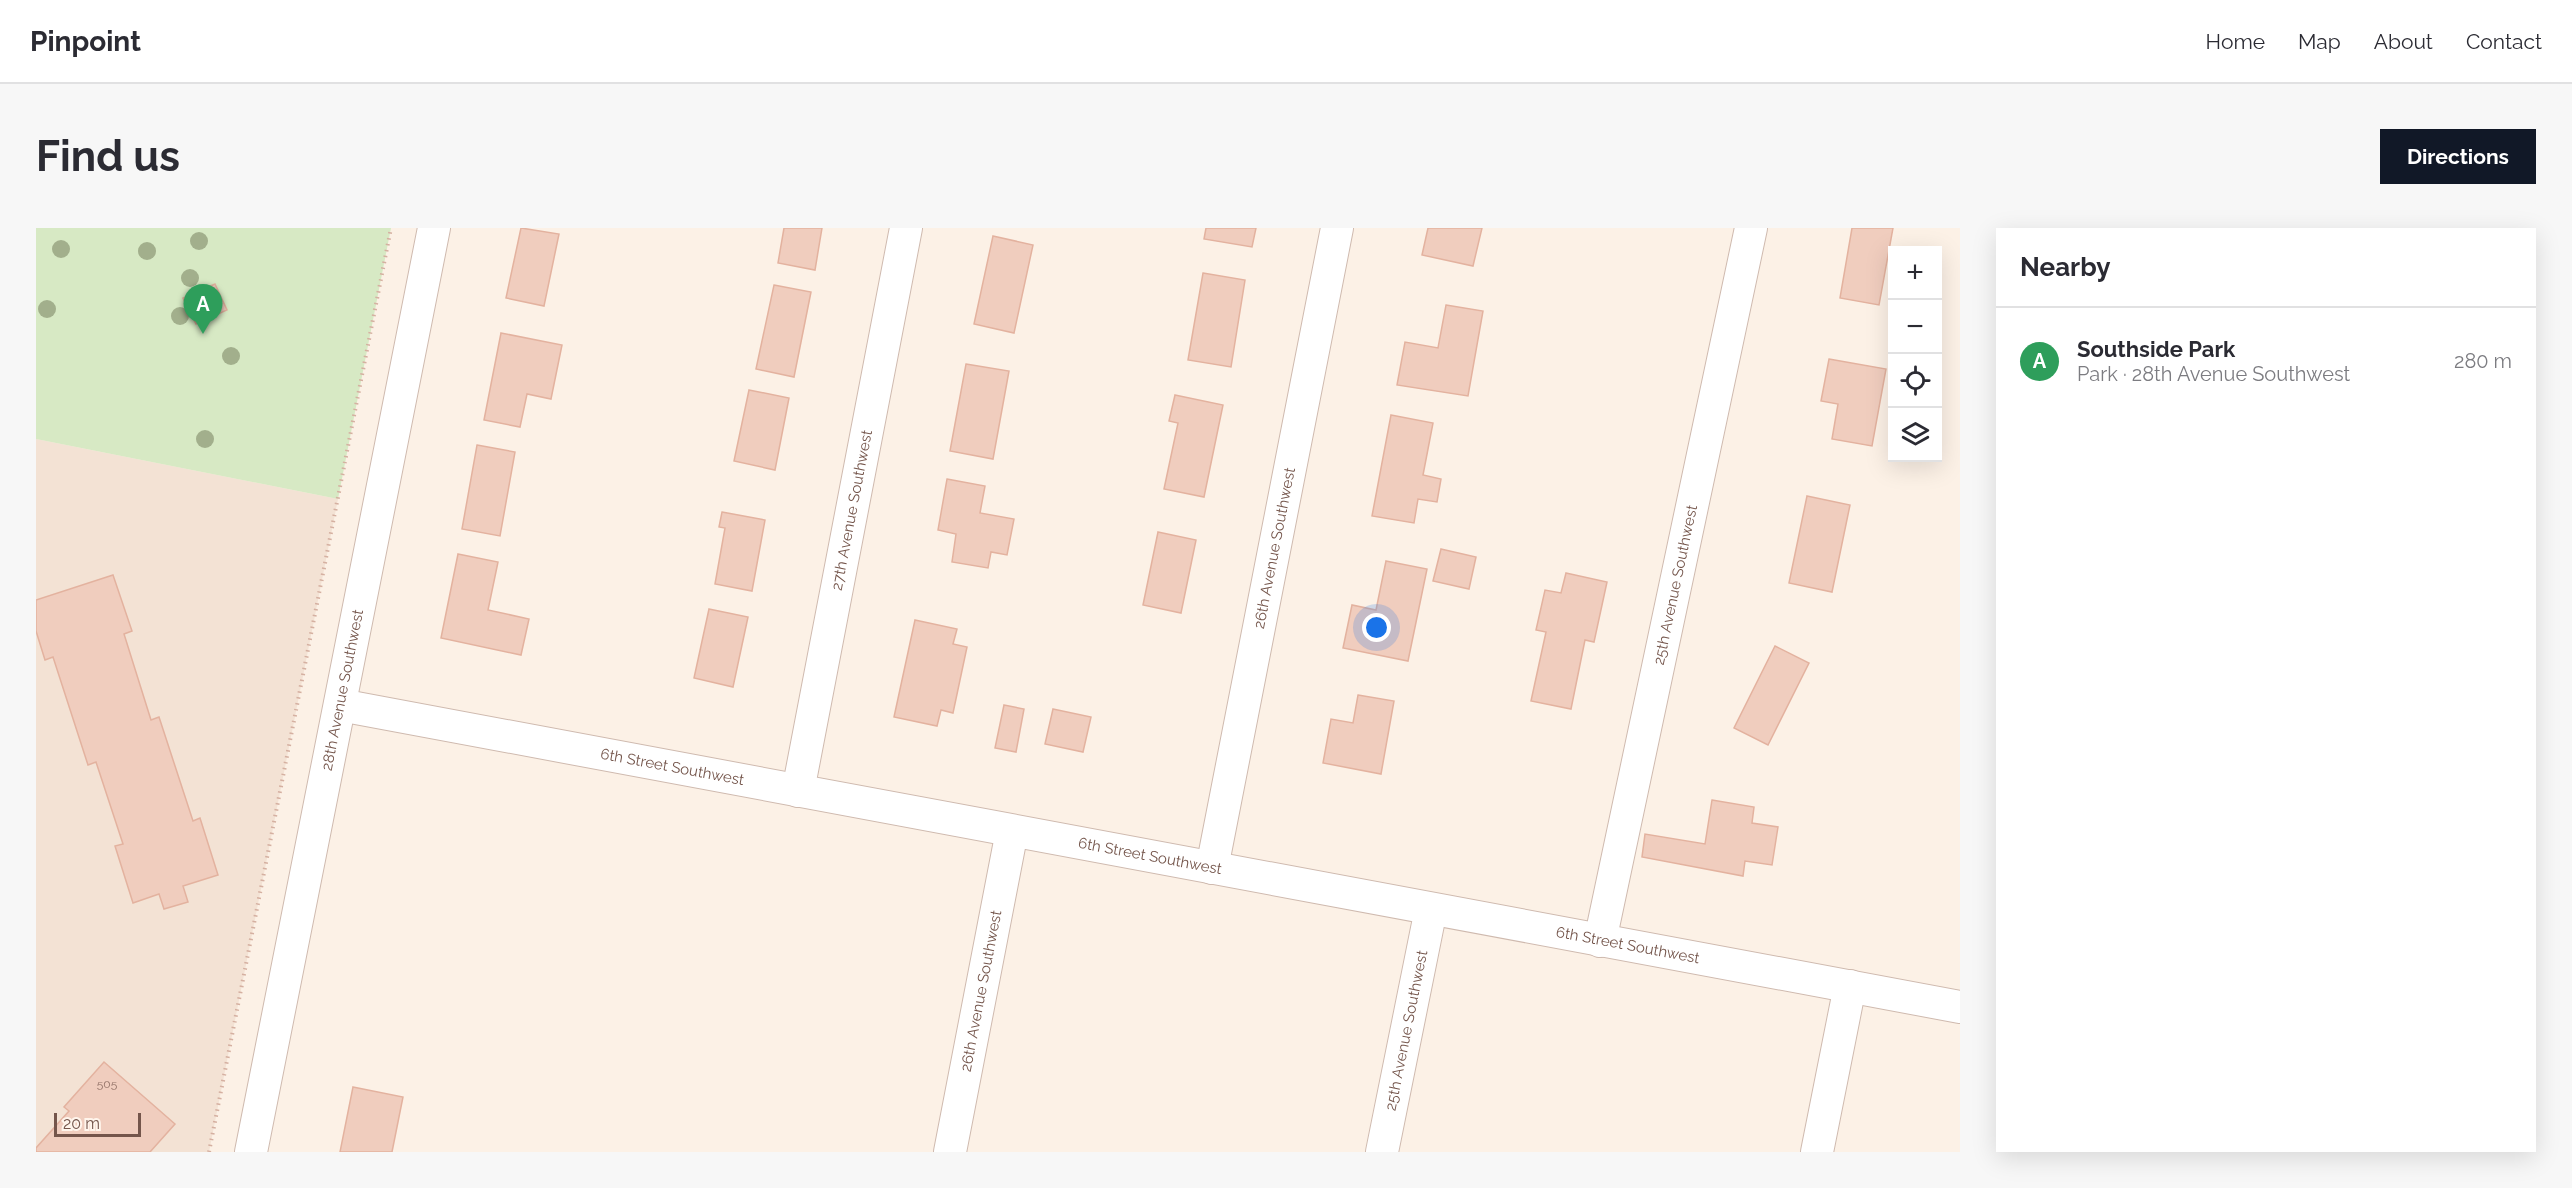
<!DOCTYPE html>
<html lang="en">
<head>
<meta charset="utf-8">
<style>
  body { margin:0; font-family:Raleway,sans-serif; background:#f7f7f7; color:#2b2b33 }
  .controls { position:absolute; right:18px; top:18px; display:grid; overflow:hidden; border-radius:0px; box-shadow:0 6px 24px #0002 }
  .controls button { width:54px; height:54px; display:grid; place-items:center; padding:0; border:0; border-bottom:2px solid #e1e1e2; background:#fff; color:#2b2b33; font:30px sans-serif }
  .scale { position:absolute; left:18px; bottom:15px; width:87px; box-sizing:border-box; padding-left:6px; border:3px solid #74554b; border-top:0; font-size:16px; line-height:21px; white-space:nowrap; color:#74554b; -webkit-text-stroke:4px #fff5ec; paint-order:stroke }
  .you { position:absolute; left:1341px; top:400px; width:21px; height:21px; margin:-15px; border:4px solid #fff; border-radius:50%; background:#1a73e8; box-shadow:0 0 0 9px #1a73e833 }
  .badge { display:grid; place-items:center; width:39px; height:39px; border-radius:50%; background:#111827; color:#fff; font-size:20px; font-weight:700 }
  .pin { position:absolute; translate:-50% -50px; filter:drop-shadow(0 2px 3px #0008) }
  .pin::after { content:''; position:absolute; top:32px; width:21px; height:18px; background:inherit; clip-path:polygon(0 0,100% 0,50% 100%) }
  .list { margin:0; padding:0; list-style:none }
  h2 { display:flex; justify-content:space-between; align-items:center; height:78px; margin:0; padding:0 24px; font-size:26px }
  h2 small { font-size:20px; font-weight:400; color:#7c7c81 }
  .list li { display:grid; grid-template-columns:39px 1fr auto; gap:18px; align-items:center; box-sizing:border-box; height:108px; padding:0 24px; border-top:2px solid #e1e1e2 }
  .list b { display:block; font-size:22px; white-space:nowrap }
  .list p { margin:0; font-size:20px; white-space:nowrap; color:#7c7c81 }
  .list em { font-size:20px; font-style:normal; color:#7c7c81 }
  .icon { flex:none; width:33px; height:33px; fill:none; stroke:currentColor; stroke-width:2; stroke-linecap:round; stroke-linejoin:round }
  .map { position:relative; flex:none; width:1924px; height:924px; overflow:hidden; border-radius:0px }
  header { display:flex; align-items:center; gap:36px; box-sizing:border-box; height:84px; padding:0 30px; background:#fff; border-bottom:2px solid #e1e1e2 }
  header strong { font-size:28px }
  nav { display:flex; gap:33px; margin-inline-start:auto; font-size:21px }
  .intro { display:flex; align-items:center; justify-content:space-between; box-sizing:border-box; height:144px; padding:0 36px }
  h1 { margin:0; font-size:42px }
  .button { padding:15px 27px; border-radius:0px; background:#111827; color:#fff; font-size:21px; font-weight:700 }
  main { display:flex; gap:36px; padding:0 36px }
  aside { flex:1; background:#fff; border-radius:0px; box-shadow:0 6px 24px #0002 }
  .map>svg:first-child { display:block }
</style>
</head>
<body>
<header>
<strong>Pinpoint</strong>
<nav><a>Home</a><a>Map</a><a>About</a><a>Contact</a></nav>
</header>
<div class="intro"><h1>Find us</h1><a class="button">Directions</a></div>
<main>
<div class="map">
<svg width="1924" height="924" viewBox="0 0 1924 924">
  <rect width="100%" height="100%" fill="#fcf1e6"/>
  <polygon fill="#f3e2d4" points="0,211 302,271 173,924 0,924"/>
  <polygon fill="#d7e9c4" points="0,0 355,0 302,271 0,211"/>
  <g fill="#f0cdbe" stroke="#e3b29f" stroke-width="1.5">
    <polygon points="485,0 523,6 508,78 470,70"/>
    <polygon points="748,0 786,0 779,42 742,35"/>
    <polygon points="1170,0 1220,0 1216,19 1168,11"/>
    <polygon points="1392,0 1446,0 1437,38 1386,27"/>
    <polygon points="1816,0 1857,0 1843,77 1804,70"/>
    <polygon points="957,8 997,17 978,105 938,96"/>
    <polygon points="1167,45 1209,52 1195,139 1152,132"/>
    <polygon points="179,56 191,82 160,96 147,70"/>
    <polygon points="738,57 775,64 758,149 720,141"/>
    <polygon points="1410,77 1447,83 1432,168 1361,157 1369,114 1402,120"/>
    <polygon points="465,105 526,117 515,171 491,166 484,199 448,192"/>
    <polygon points="1793,131 1850,141 1836,218 1796,211 1802,176 1785,173"/>
    <polygon points="930,136 973,143 957,231 914,223"/>
    <polygon points="713,162 753,170 739,242 698,233"/>
    <polygon points="1139,167 1187,177 1168,269 1128,261 1142,195 1133,193"/>
    <polygon points="1355,187 1397,195 1387,247 1405,251 1401,274 1382,271 1378,295 1336,288"/>
    <polygon points="441,217 479,224 464,308 426,301"/>
    <polygon points="911,251 949,258 944,285 978,291 971,327 955,324 952,340 916,334 920,306 902,302"/>
    <polygon points="1771,268 1814,277 1796,364 1753,355"/>
    <polygon points="686,284 729,292 716,363 679,356 689,300 683,299"/>
    <polygon points="1122,304 1160,312 1145,385 1107,377"/>
    <polygon points="1405,321 1440,329 1433,361 1397,353"/>
    <polygon points="422,326 462,334 452,382 493,391 485,427 405,410"/>
    <polygon points="1350,333 1391,341 1372,433 1307,420 1316,377 1340,382"/>
    <polygon points="1530,345 1571,354 1558,414 1549,412 1535,481 1495,473 1510,404 1500,402 1509,362 1525,365"/>
    <polygon points="77,347 96,403 88,406 115,492 123,489 157,593 164,590 182,647 147,658 152,674 128,681 123,666 97,675 79,618 87,616 60,534 52,537 17,429 9,432 0,403 0,372"/>
    <polygon points="673,381 712,389 697,459 658,450"/>
    <polygon points="879,392 921,401 917,416 931,419 917,485 905,482 901,498 858,489"/>
    <polygon points="1739,418 1773,435 1732,517 1698,500"/>
    <polygon points="1322,467 1358,473 1345,546 1287,535 1295,491 1317,495"/>
    <polygon points="968,477 988,481 980,524 959,520"/>
    <polygon points="1017,481 1055,489 1047,524 1009,516"/>
    <polygon points="1676,572 1718,579 1716,595 1742,599 1736,637 1709,633 1707,648 1606,629 1609,606 1669,616"/>
    <polygon points="68,834 139,896 114,924 0,924 0,920 33,883 28,879"/>
    <polygon points="317,859 367,869 356,924 304,924"/>
  </g>
  <g fill="none" stroke-linecap="round" stroke-linejoin="round">
    <defs>
      <g id="minor">
        <path id="s1" d="M304,477L1924,779"/>
        <path id="s2" d="M762,563L870,0"/>
        <path id="s3" d="M1176,640L1301,0"/>
        <path id="s4" d="M1564,713L1715,0"/>
        <path id="s5" d="M215,924L398,0"/>
        <path id="s6" d="M914,924L976,603"/>
        <path id="s7" d="M1346,924L1395,681"/>
        <polyline points="1781,924 1814,758"/>
      </g>
    </defs>
    <use href="#minor" stroke="#cfbaaf" stroke-width="34"/>
    <polyline stroke="#d5b0a1" stroke-width="4" stroke-dasharray="1.5 4.5" stroke-linecap="butt" points="173,924 355,0"/>
    <use href="#minor" stroke="#fff" stroke-width="32"/>
  </g>
  <g fill="#a2af8c">
    <circle cx="163" cy="13" r="9"/>
    <circle cx="25" cy="21" r="9"/>
    <circle cx="111" cy="23" r="9"/>
    <circle cx="154" cy="50" r="9"/>
    <circle cx="11" cy="81" r="9"/>
    <circle cx="144" cy="88" r="9"/>
    <circle cx="195" cy="128" r="9"/>
    <circle cx="169" cy="211" r="9"/>
  </g>
  <g text-anchor="middle" stroke-width="4.5" stroke-linejoin="round" paint-order="stroke">
    <g font-size="12" fill="#937368">
      <text x="71" y="860">505</text>
    </g>
    <g font-size="15" fill="#74554b" stroke="#fff5ec">
      <text dy="5" stroke="none"><textPath href="#s2" startOffset="286">27th Avenue Southwest</textPath></text>
      <text dy="5" stroke="none"><textPath href="#s3" startOffset="326">26th Avenue Southwest</textPath></text>
      <text dy="5" stroke="none"><textPath href="#s4" startOffset="364">25th Avenue Southwest</textPath></text>
      <text dy="5" stroke="none"><textPath href="#s5" startOffset="471">28th Avenue Southwest</textPath></text>
      <text dy="5" stroke="none"><textPath href="#s1" startOffset="338">6th Street Southwest</textPath></text>
      <text dy="5" stroke="none"><textPath href="#s1" startOffset="824">6th Street Southwest</textPath></text>
      <text dy="5" stroke="none"><textPath href="#s1" startOffset="1310">6th Street Southwest</textPath></text>
      <text dy="5" stroke="none"><textPath href="#s6" startOffset="164">26th Avenue Southwest</textPath></text>
      <text dy="5" stroke="none"><textPath href="#s7" startOffset="124">25th Avenue Southwest</textPath></text>
    </g>
  </g>
</svg>
<div class="controls">
<button>+</button>
<button>−</button>
<button><svg class="icon" aria-label="locate" viewBox="0 0 24 24"><circle cx="12" cy="12" r="6"/><path d="M12 2v4M12 18v4M2 12h4M18 12h4"/></svg></button>
<button><svg class="icon" aria-label="layers" viewBox="0 0 24 24"><path d="M12 4l9 5-9 5-9-5zM3 14l9 5 9-5"/></svg></button>
</div>
<div class="scale">20 m</div>
<div class="you"></div>
<div class="pin badge" style="left:167px;top:106px;background:#2e9e5b">A</div>
</div>
<aside>
<h2>Nearby<small></small></h2>
<ul class="list">
<li><span class="badge" style="background:#2e9e5b">A</span><div><b>Southside Park</b><p>Park · 28th Avenue Southwest</p></div><em>280 m</em></li>
</ul>
</aside>
</main>
</body>
</html>
